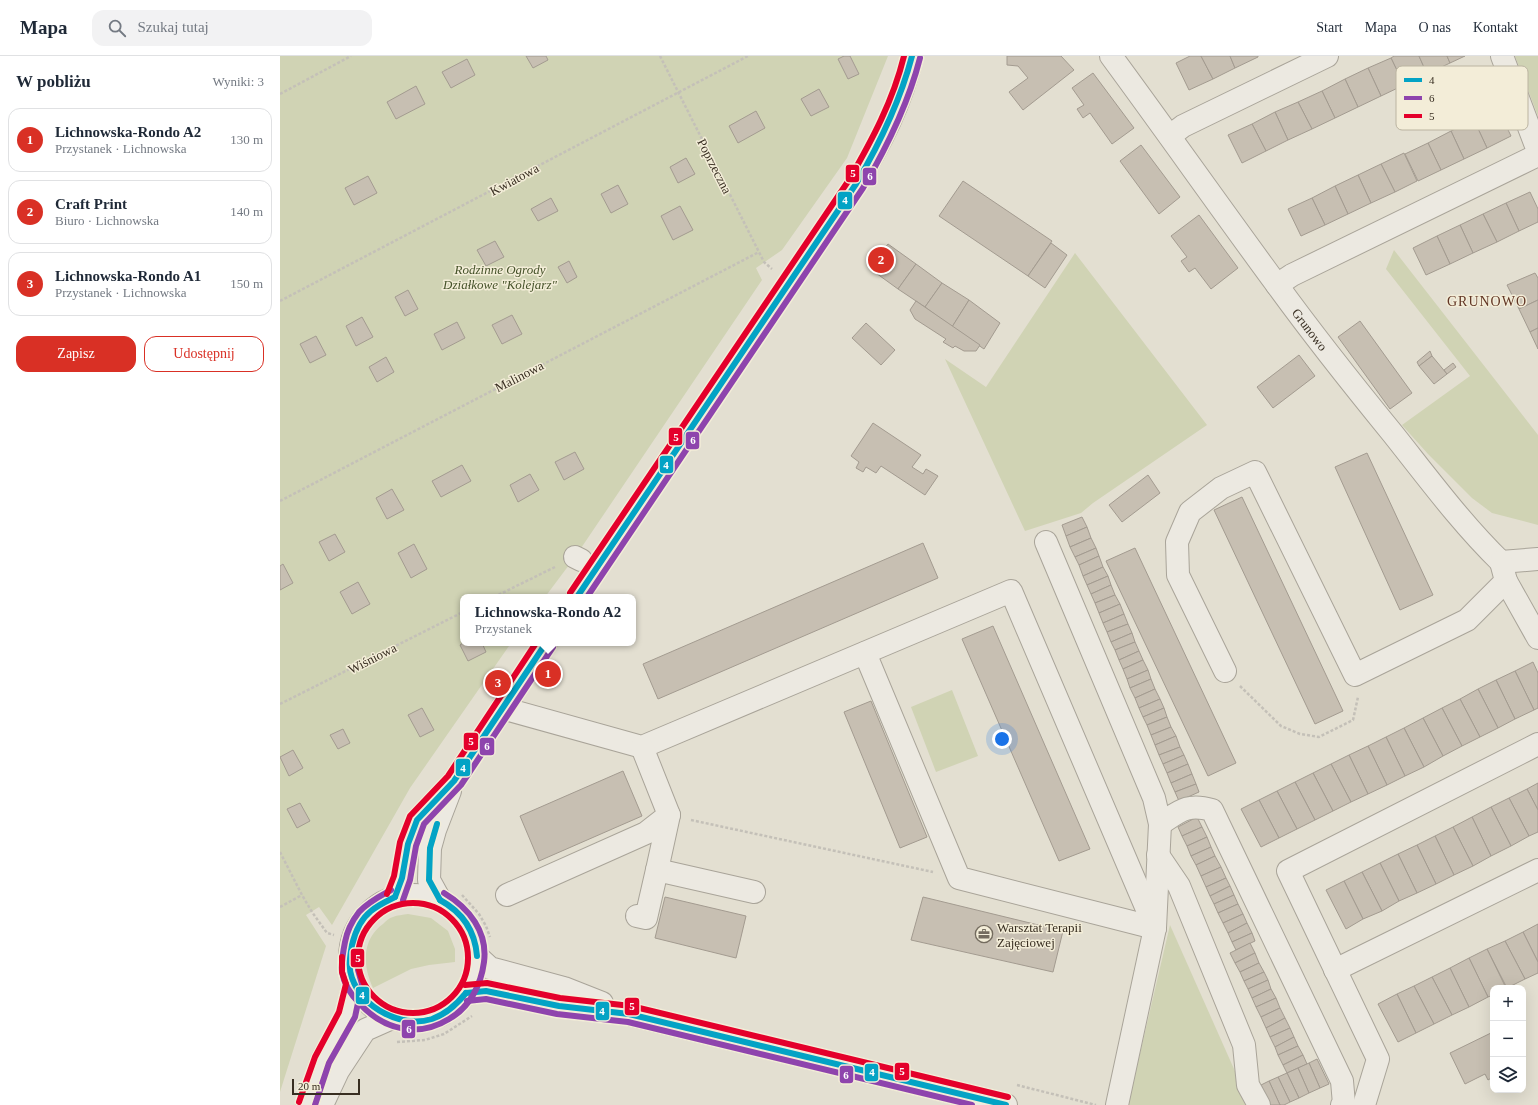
<!DOCTYPE html>
<html lang="pl">
<head>
<meta charset="utf-8">
<style>
  body { margin:0; font-family:"Times New Roman",serif; background:#f2f2f3; color:#1f2937 }
  .controls { position:absolute; right:12px; bottom:12px; display:grid; overflow:hidden; border-radius:8px; box-shadow:0 4px 16px #0002 }
  .controls button { width:36px; height:36px; display:grid; place-items:center; padding:0; border:0; border-bottom:1px solid #e0e1e3; background:#fff; color:#1f2937; font:20px sans-serif }
  .scale { position:absolute; left:12px; bottom:10px; width:68px; box-sizing:border-box; padding-left:4px; border:2px solid #382e21; border-top:0; font-size:11px; line-height:14px; white-space:nowrap; color:#382e21; -webkit-text-stroke:3px #f3edd8; paint-order:stroke }
  .you { position:absolute; left:722px; top:683px; width:14px; height:14px; margin:-10px; border:3px solid #fff; border-radius:50%; background:#1a73e8; box-shadow:0 0 0 6px #1a73e833 }
  .badge { display:grid; place-items:center; width:26px; height:26px; border-radius:50%; background:#d93025; color:#fff; font-size:13px; font-weight:700 }
  .pin { position:absolute; translate:-50% -50%; border:2px solid #fff; box-shadow:0 1px 4px #0006 }
  .popup { position:absolute; left:180px; top:538px; width:176px; height:52px; box-sizing:border-box; display:grid; place-content:center; border-radius:8px; background:#fff; filter:drop-shadow(0 1px 3px #0005); font-size:13px; white-space:nowrap; color:#747a83 }
  .popup b { font-size:15px; color:#1f2937 }
  .popup::after { content:''; position:absolute; left:50%; top:100%; margin-left:-8px; border:8px solid transparent; border-top-color:#fff }
  .list { margin:0; padding:0; list-style:none }
  h2 { display:flex; justify-content:space-between; align-items:center; height:52px; margin:0; padding:0 16px; font-size:17px }
  h2 small { font-size:13px; font-weight:400; color:#747a83 }
  .list li { display:grid; grid-template-columns:26px 1fr auto; gap:12px; align-items:center; box-sizing:border-box; height:64px; margin:0 8px 8px; padding:0 8px; border:1px solid #e0e1e3; border-radius:12px }
  .list b { display:block; font-size:15px; white-space:nowrap }
  .list p { margin:0; font-size:13px; white-space:nowrap; color:#747a83 }
  .list em { font-size:13px; font-style:normal; color:#747a83 }
  .actions { display:flex; gap:8px; padding:12px 16px }
  .actions a { flex:1; padding:9px 0; border:1px solid #d93025; border-radius:12px; text-align:center; font-size:14px; color:#d93025 }
  .actions .main { background:#d93025; color:#fff }
  .icon { flex:none; width:22px; height:22px; fill:none; stroke:currentColor; stroke-width:2; stroke-linecap:round; stroke-linejoin:round }
  .map { position:relative; flex:none; width:1258px; height:1049px; overflow:hidden }
  header { display:flex; align-items:center; gap:24px; box-sizing:border-box; height:56px; padding:0 20px; background:#fff; border-bottom:1px solid #e0e1e3 }
  header strong { font-size:19px }
  nav { display:flex; gap:22px; margin-inline-start:auto; font-size:14px }
  .search { width:280px; height:36px; background:#f2f2f3; display:flex; align-items:center; gap:10px; box-sizing:border-box; padding:0 14px; border-radius:12px; color:#747a83; font-size:15px }
  main { display:flex }
  aside { flex:1; background:#fff }
  .map>svg:first-child { display:block }
</style>
</head>
<body>
<header>
<strong>Mapa</strong>
<div class="search"><svg class="icon" aria-label="search" viewBox="0 0 24 24"><circle cx="10" cy="10" r="6"/><path d="M15 15l6 6"/></svg>Szukaj tutaj</div>
<nav><a>Start</a><a>Mapa</a><a>O nas</a><a>Kontakt</a></nav>
</header>
<main>
<aside>
<h2>W pobliżu<small>Wyniki: 3</small></h2>
<ul class="list">
<li><span class="badge">1</span><div><b>Lichnowska-Rondo A2</b><p>Przystanek · Lichnowska</p></div><em>130 m</em></li>
<li><span class="badge">2</span><div><b>Craft Print</b><p>Biuro · Lichnowska</p></div><em>140 m</em></li>
<li><span class="badge">3</span><div><b>Lichnowska-Rondo A1</b><p>Przystanek · Lichnowska</p></div><em>150 m</em></li>
</ul>
<div class="actions"><a class="main">Zapisz</a><a>Udostępnij</a></div>
</aside>
<div class="map">
<svg width="1258" height="1049" viewBox="0 0 1258 1049">
  <rect width="100%" height="100%" fill="#e3dfd1"/>
  <g fill="#d0d3b4">
    <polygon points="0,0 608,0 567,102 502,194 476,212 482,224 295,501 265,541 183,541 183,587 231,587 130,732 52,869 39,851 26,859 46,890 0,1036"/>
    <polygon points="1235,0 1258,0 1258,60"/>
    <polygon points="1114,194 1258,379 1258,469 1212,457 1192,442 1148,398 1122,369 1190,320 1106,213"/>
    <polygon points="795,197 927,369 813,447 801,457 745,475 665,303 706,331"/>
    <polygon points="672,634 698,700 656,716 631,651"/>
    <path d="M128,858L151,862L168,875L175,893V906L149,909L131,913L93,932C83,910 81,884 103,868C106,865 109,862 113,861C117,859 123,859 128,858Z"/>
    <polygon points="890,869 970,1049 848,1049"/>
  </g>
  <g fill="#c7bfb2" stroke="#a39b90">
    <polygon points="246,0 266,0 268,4 253,12"/>
    <polygon points="564,0 570,0 579,18 568,23 558,3"/>
    <polygon points="727,0 781,0 794,14 743,54 729,36 748,22 738,10 727,9"/>
    <polygon points="910,0 921,0 933,23 909,34 896,7"/>
    <polygon points="921,0 950,0 955,12 933,23"/>
    <polygon points="950,0 978,0 978,1 955,12"/>
    <polygon points="1114,0 1139,0 1147,18 1124,29 1111,2"/>
    <polygon points="1139,0 1167,0 1170,7 1147,18"/>
    <polygon points="1167,0 1185,0 1170,7"/>
    <polygon points="1111,2 1124,29 1101,40 1088,12"/>
    <polygon points="187,3 195,19 171,32 162,16"/>
    <polygon points="1088,12 1101,40 1078,51 1065,23"/>
    <polygon points="813,17 854,72 832,88 810,57 803,62 797,53 804,49 792,32"/>
    <polygon points="1065,23 1078,51 1055,62 1042,35"/>
    <polygon points="136,30 145,48 116,63 107,46"/>
    <polygon points="539,33 549,51 531,60 521,43"/>
    <polygon points="1042,35 1055,62 1032,73 1018,46"/>
    <polygon points="1018,46 1032,73 1008,84 995,56"/>
    <polygon points="1218,53 1231,80 1207,92 1194,64"/>
    <polygon points="476,55 485,72 458,87 449,70"/>
    <polygon points="995,56 1008,84 986,95 972,68"/>
    <polygon points="1194,64 1207,92 1184,103 1171,75"/>
    <polygon points="972,68 986,95 962,107 948,79"/>
    <polygon points="1171,75 1184,103 1161,114 1148,87"/>
    <polygon points="1148,87 1161,114 1138,125 1125,98"/>
    <polygon points="861,89 900,141 879,158 840,105"/>
    <polygon points="1124,97 1137,125 1115,136 1101,108"/>
    <polygon points="406,102 415,118 398,127 390,111"/>
    <polygon points="1101,108 1115,136 1091,147 1078,119"/>
    <polygon points="1078,119 1091,147 1068,158 1055,130"/>
    <polygon points="88,120 97,137 74,149 65,132"/>
    <polygon points="683,125 772,185 748,220 659,160"/>
    <polygon points="338,129 348,148 331,157 321,138"/>
    <polygon points="1055,130 1068,158 1045,169 1032,142"/>
    <polygon points="1250,136 1258,153 1258,166 1239,175 1226,147"/>
    <polygon points="271,142 278,155 258,165 251,153"/>
    <polygon points="1032,142 1045,169 1021,180 1008,153"/>
    <polygon points="1226,147 1239,175 1217,186 1203,158"/>
    <polygon points="400,150 413,174 393,184 381,160"/>
    <polygon points="1203,158 1217,186 1193,197 1180,169"/>
    <polygon points="919,159 958,212 931,233 915,212 909,216 901,205 907,201 891,180"/>
    <polygon points="1180,169 1193,197 1170,208 1157,180"/>
    <polygon points="1157,180 1170,208 1146,219 1133,192"/>
    <polygon points="215,185 224,201 206,210 197,194"/>
    <polygon points="771,187 787,199 765,232 748,220"/>
    <polygon points="608,188 636,208 618,233 589,212"/>
    <polygon points="289,205 297,221 287,227 278,211"/>
    <polygon points="636,208 662,227 645,251 618,233"/>
    <polygon points="1255,217 1258,222 1258,244 1239,253 1227,229"/>
    <polygon points="662,227 689,244 672,271 645,251"/>
    <polygon points="128,234 138,253 125,260 115,241"/>
    <polygon points="689,244 720,267 704,293 672,271"/>
    <polygon points="1258,244 1258,272 1250,276 1239,253"/>
    <polygon points="636,245 700,289 696,295 684,295 675,290 673,292 663,286 666,283 635,263 630,254"/>
    <polygon points="232,259 242,278 222,288 212,269"/>
    <polygon points="82,261 93,281 76,290 66,270"/>
    <polygon points="1080,265 1132,337 1110,353 1058,281"/>
    <polygon points="177,266 185,282 162,294 154,278"/>
    <polygon points="586,267 615,294 601,309 572,282"/>
    <polygon points="1258,272 1258,293 1250,276"/>
    <polygon points="36,280 46,299 30,307 20,288"/>
    <polygon points="1150,295 1152,300 1139,310 1137,306"/>
    <polygon points="1019,299 1035,320 993,352 977,331"/>
    <polygon points="1152,300 1167,318 1154,328 1139,310"/>
    <polygon points="106,301 114,316 97,326 89,311"/>
    <polygon points="1173,307 1176,311 1167,318 1164,314"/>
    <polygon points="593,367 641,399 632,411 643,418 646,413 658,420 645,439 601,410 596,417 586,411 583,416 576,412 579,406 571,400"/>
    <polygon points="295,396 304,413 284,424 275,406"/>
    <polygon points="1087,397 1153,539 1120,554 1055,411"/>
    <polygon points="182,409 191,425 161,441 152,425"/>
    <polygon points="250,418 259,434 238,446 230,429"/>
    <polygon points="868,419 880,437 842,466 829,449"/>
    <polygon points="112,433 124,454 107,463 96,442"/>
    <polygon points="962,441 1063,655 1035,668 934,454"/>
    <polygon points="802,461 807,471 786,480 782,469"/>
    <polygon points="807,471 811,482 790,491 786,480"/>
    <polygon points="55,478 65,496 49,505 39,486"/>
    <polygon points="811,482 816,492 795,501 790,491"/>
    <polygon points="643,487 658,522 378,643 363,608"/>
    <polygon points="134,488 147,513 131,522 118,497"/>
    <polygon points="816,492 819,500 799,509 795,501"/>
    <polygon points="855,492 956,707 928,720 826,505"/>
    <polygon points="819,500 823,511 803,520 799,509"/>
    <polygon points="3,508 13,527 0,534 0,510"/>
    <polygon points="823,511 828,520 807,529 803,520"/>
    <polygon points="828,520 831,529 811,538 807,529"/>
    <polygon points="78,526 90,548 72,558 60,536"/>
    <polygon points="831,529 835,539 815,547 811,538"/>
    <polygon points="835,539 840,548 819,557 815,547"/>
    <polygon points="840,548 844,558 823,567 819,557"/>
    <polygon points="844,558 848,568 827,576 823,567"/>
    <polygon points="848,568 852,577 831,586 827,576"/>
    <polygon points="713,570 810,793 779,805 682,583"/>
    <polygon points="852,577 855,586 835,594 831,586"/>
    <polygon points="855,586 859,595 839,604 835,594"/>
    <polygon points="183,587 202,587 206,596 188,605 180,589"/>
    <polygon points="859,595 863,604 843,613 839,604"/>
    <polygon points="863,604 868,614 847,623 843,613"/>
    <polygon points="1253,606 1258,617 1258,652 1254,654 1235,615"/>
    <polygon points="868,614 871,623 850,632 847,623"/>
    <polygon points="1235,615 1254,654 1235,663 1216,624"/>
    <polygon points="871,623 875,633 855,642 850,632"/>
    <polygon points="1216,624 1235,663 1218,672 1198,633"/>
    <polygon points="875,633 880,643 859,652 855,642"/>
    <polygon points="1198,633 1218,672 1200,681 1180,643"/>
    <polygon points="880,643 884,652 863,661 859,652"/>
    <polygon points="1180,643 1200,681 1182,690 1162,652"/>
    <polygon points="591,645 647,781 620,792 564,656"/>
    <polygon points="142,652 154,674 140,681 128,659"/>
    <polygon points="884,652 887,661 867,669 863,661"/>
    <polygon points="1162,652 1182,690 1163,700 1143,662"/>
    <polygon points="887,661 891,671 871,679 867,669"/>
    <polygon points="1143,662 1163,700 1144,711 1124,672"/>
    <polygon points="891,671 896,680 875,689 871,679"/>
    <polygon points="1124,672 1144,711 1125,720 1106,681"/>
    <polygon points="63,673 70,687 58,693 50,679"/>
    <polygon points="896,680 900,691 879,699 875,689"/>
    <polygon points="1106,681 1125,720 1107,729 1088,690"/>
    <polygon points="1088,690 1107,729 1088,738 1069,699"/>
    <polygon points="900,691 904,699 883,708 879,699"/>
    <polygon points="13,694 23,712 9,720 0,701"/>
    <polygon points="904,699 908,708 887,717 883,708"/>
    <polygon points="1069,699 1088,738 1071,746 1051,708"/>
    <polygon points="908,708 912,718 891,727 887,717"/>
    <polygon points="1051,708 1071,746 1053,755 1033,717"/>
    <polygon points="343,715 362,760 259,805 240,760"/>
    <polygon points="1033,717 1053,755 1035,764 1015,726"/>
    <polygon points="912,718 916,728 895,736 891,727"/>
    <polygon points="1015,726 1035,764 1017,773 997,735"/>
    <polygon points="1258,727 1258,754 1247,733"/>
    <polygon points="916,728 919,736 899,745 895,736"/>
    <polygon points="1247,733 1258,754 1258,776 1249,780 1229,742"/>
    <polygon points="997,735 1017,773 999,782 979,744"/>
    <polygon points="1229,742 1249,780 1231,790 1211,751"/>
    <polygon points="979,744 999,782 981,791 961,753"/>
    <polygon points="20,747 30,765 17,772 7,753"/>
    <polygon points="1211,751 1231,790 1211,800 1192,761"/>
    <polygon points="917,761 922,771 902,780 898,771"/>
    <polygon points="1192,761 1211,800 1193,810 1173,771"/>
    <polygon points="922,771 927,781 907,790 902,780"/>
    <polygon points="1173,771 1193,810 1174,819 1155,780"/>
    <polygon points="1155,780 1174,819 1156,828 1137,789"/>
    <polygon points="927,781 931,791 911,800 907,790"/>
    <polygon points="1137,789 1156,828 1137,837 1118,798"/>
    <polygon points="931,791 935,800 916,809 911,800"/>
    <polygon points="1118,798 1137,837 1119,845 1100,807"/>
    <polygon points="935,800 941,811 921,820 916,809"/>
    <polygon points="1100,807 1119,845 1102,855 1082,816"/>
    <polygon points="941,811 946,822 926,831 921,820"/>
    <polygon points="1082,816 1102,855 1083,863 1064,825"/>
    <polygon points="946,822 950,830 930,840 926,831"/>
    <polygon points="1064,825 1083,863 1066,873 1046,834"/>
    <polygon points="950,830 954,839 934,848 930,840"/>
    <polygon points="954,839 958,848 938,857 934,848"/>
    <polygon points="385,841 466,860 456,902 375,882"/>
    <polygon points="643,841 783,875 773,916 631,884"/>
    <polygon points="958,848 963,858 943,867 938,857"/>
    <polygon points="963,858 967,867 948,877 943,867"/>
    <polygon points="967,867 972,877 952,886 948,877"/>
    <polygon points="1258,868 1258,906 1243,876"/>
    <polygon points="1243,876 1258,906 1258,917 1245,923 1225,885"/>
    <polygon points="972,877 975,885 956,894 952,886"/>
    <polygon points="1225,885 1245,923 1227,932 1207,893"/>
    <polygon points="970,887 975,897 955,907 950,897"/>
    <polygon points="1207,893 1226,932 1213,932 1213,939 1208,941 1189,902"/>
    <polygon points="975,897 979,907 960,916 955,907"/>
    <polygon points="1189,902 1208,941 1189,951 1170,912"/>
    <polygon points="979,907 984,916 964,925 960,916"/>
    <polygon points="1170,912 1189,951 1172,959 1152,921"/>
    <polygon points="984,916 988,924 968,933 964,925"/>
    <polygon points="1152,921 1172,959 1154,968 1134,930"/>
    <polygon points="988,924 991,933 972,942 968,933"/>
    <polygon points="1134,930 1154,968 1136,977 1117,938"/>
    <polygon points="991,933 996,942 976,951 972,942"/>
    <polygon points="1117,938 1136,977 1118,986 1098,948"/>
    <polygon points="996,942 1000,952 981,961 976,951"/>
    <polygon points="1000,952 1005,962 986,972 981,961"/>
    <polygon points="1005,962 1010,972 990,981 986,972"/>
    <polygon points="1010,972 1014,981 995,991 990,981"/>
    <polygon points="1213,976 1213,1021 1208,1024 1205,1018 1185,1028 1170,997"/>
    <polygon points="1014,981 1018,990 998,999 995,991"/>
    <polygon points="1018,990 1023,999 1003,1009 998,999"/>
    <polygon points="1023,999 1027,1008 1007,1017 1003,1009"/>
    <polygon points="1037,1003 1049,1028 1040,1032 1029,1007"/>
    <polygon points="1029,1007 1040,1032 1029,1037 1018,1012"/>
    <polygon points="1018,1012 1029,1037 1019,1042 1007,1017"/>
    <polygon points="1007,1017 1019,1042 1010,1046 998,1021"/>
    <polygon points="998,1021 1010,1046 1004,1049 1000,1049 989,1025"/>
    <polygon points="989,1025 1000,1049 990,1049 981,1029"/>
  </g>
  <g fill="none" stroke-linecap="round" stroke-linejoin="round">
    <defs>
      <g id="minor">
        <path id="s1" d="M831,0C887,76 941,153 997,229C1034,280 1073,329 1113,378C1148,422 1181,467 1221,506L1258,503"/>
        <polyline points="1222,0 1258,95"/>
        <polyline points="890,80 903,70 1047,0"/>
        <polyline points="997,229 1012,219 1258,99"/>
        <polyline points="766,486 874,742 880,768 875,872 837,1049"/>
        <polyline points="295,501 301,504"/>
        <polyline points="1226,525 1258,582"/>
        <path d="M297,541L576,128C600,88 622,46 632,0"/>
        <polyline points="585,597 679,822 875,872"/>
        <polyline points="945,615 898,519 897,486 910,456 941,432 975,416 1075,619 1187,564 1226,525 1221,506"/>
        <polyline points="222,652 362,691 731,535 875,872"/>
        <polyline points="389,759 377,814 474,836"/>
        <path d="M880,768C900,755 907,747 932,754L1062,1025L1064,1048L1062,1049"/>
        <polyline points="878,799 899,830 964,989 968,1029 979,1049"/>
        <circle cx="133" cy="902" r="63"/>
        <polyline points="227,839 366,777 389,759 362,691"/>
        <polyline points="115,841 122,822 128,788 137,764 174,725 266,587"/>
        <polyline points="160,844 149,824 150,792 155,774 170,735"/>
        <polyline points="357,860 366,862 377,814"/>
        <polyline points="197,900 210,912 284,932 322,947"/>
        <polyline points="1055,914 1258,814"/>
        <polyline points="186,937 206,935 279,950 349,958 726,1049"/>
        <polyline points="27,1049 42,1004 67,959 74,928"/>
        <polyline points="42,1049 58,1015 85,974 112,962"/>
        <polyline points="1084,1049 1098,1003 1008,815 1258,688"/>
      </g>
    </defs>
    <use href="#minor" stroke="#a9a499" stroke-width="24"/>
    <g stroke="#c4c0b8" stroke-width="2.5" stroke-dasharray="3 2" stroke-linecap="butt">
      <polyline points="380,0 484,206 492,213"/>
      <polyline points="0,38 71,0"/>
      <polyline points="0,245 468,0"/>
      <polyline points="0,445 479,196"/>
      <polyline points="214,541 275,511"/>
      <polyline points="960,630 1001,670 1020,678 1039,681 1073,664 1078,641"/>
      <polyline points="0,648 183,556"/>
      <polyline points="411,764 653,816"/>
      <polyline points="0,796 22,839 32,856 47,877 54,879"/>
      <polyline points="182,839 199,858 206,870 210,881"/>
      <polyline points="0,851 22,839"/>
      <polyline points="117,986 145,984 164,978 192,960"/>
      <polyline points="737,1029 816,1049"/>
    </g>
    <use href="#minor" stroke="#ece9e1" stroke-width="22"/>
    <defs>
      <g id="bus-1">
        <path d="M297,541L576,128C600,87 620,46 632,0"/>
        <polyline points="157,768 150,792 149,824 160,844"/>
        <polyline points="115,841 122,822 128,788 137,764 174,725 266,587"/>
        <path d="M115,841C107,845 98,849 91,855C81,863 75,876 72,889C70,900 68,912 72,922C83,953 122,972 152,963C167,958 177,948 186,937"/>
        <path d="M160,844C182,856 195,875 197,900"/>
        <polyline points="186,937 206,935 279,950 349,958 726,1049"/>
      </g>
      <g id="bus-2">
        <path d="M307,541L583,132C607,91 628,49 640,2"/>
        <path d="M111,834C100,840 88,846 79,856C72,865 67,875 65,886C63,896 61,906 62,916C64,928 71,939 80,948C104,974 138,982 169,963C190,951 201,929 204,906C208,876 189,852 164,837"/>
        <polyline points="123,844 130,824 136,790 144,768 181,729 273,591"/>
        <polyline points="187,945 206,943 277,958 348,966 692,1049"/>
        <polyline points="35,1049 49,1007 75,961 82,928 78,914 78,901"/>
      </g>
      <g id="bus-3">
        <path d="M290,537L569,124C592,84 613,45 624,0"/>
        <polyline points="107,838 114,820 120,786 130,760 168,720 256,587"/>
        <circle cx="133" cy="902" r="55"/>
        <polyline points="185,929 207,927 280,942 351,950 728,1041"/>
        <polyline points="19,1046 35,1001 59,956 66,928 62,916 62,901"/>
      </g>
    </defs>
    <use href="#bus-1" stroke="#f3edd8" stroke-width="9"/>
    <use href="#bus-2" stroke="#f3edd8" stroke-width="9"/>
    <use href="#bus-3" stroke="#f3edd8" stroke-width="9"/>
    <use href="#bus-1" stroke="#03a3c5" stroke-width="6"/>
    <use href="#bus-2" stroke="#8e44ad" stroke-width="6"/>
    <use href="#bus-3" stroke="#e4002b" stroke-width="6"/>
  </g>
  <defs>
    <symbol id="office-ring" viewBox="-11 -11 22 22"><circle r="9.5" fill="#f3edd8" stroke="#746c5f" stroke-width="1.5"/><path d="M-6-3h4V-5.5h4V-3h4V5H-6ZM-1-4.5V-3h2v-1.5ZM-6 0V1H6V0Z" fill="#746c5f"/></symbol>
  </defs>
  <g fill-rule="evenodd">
    <use href="#office-ring" x="694" y="868" width="20" height="20"/>
  </g>
  <g text-anchor="middle" stroke-width="3" stroke-linejoin="round" paint-order="stroke">
    <g font-size="13" fill="#382e21" stroke="#f3edd8">
      <text transform="translate(435 110) rotate(63)" y="5">Poprzeczna</text>
      <text transform="translate(234 123) rotate(-28)" y="5">Kwiatowa</text>
      <text dy="5" stroke="none"><textPath href="#s1" startOffset="338">Grunowo</textPath></text>
      <text transform="translate(239 320) rotate(-27)" y="5">Malinowa</text>
      <text transform="translate(92 602) rotate(-27)" y="5">Wiśniowa</text>
    </g>
    <g font-size="13" font-style="italic" fill="#46532a" stroke="#f3edd8">
      <text x="220" y="218">Rodzinne Ogrody<tspan x="220" dy="15">Działkowe "Kolejarz"</tspan></text>
    </g>
    <g font-size="13" fill="#382e21" stroke="#f3edd8" text-anchor="start">
      <text x="717" y="876">Warsztat Terapii<tspan x="717" dy="15">Zajęciowej</tspan></text>
    </g>
    <g font-size="14" letter-spacing="1" fill="#613524" stroke="#f3edd8">
      <text x="1207" y="250">GRUNOWO</text>
    </g>
  </g>
  <rect x="1116" y="10" width="132" height="64" rx="6" fill="#f3edd8" stroke="#bbb4a1" stroke-width="1"/>
  <rect x="1124" y="22" width="18" height="4" fill="#03a3c5"/>
  <rect x="1124" y="40" width="18" height="4" fill="#8e44ad"/>
  <rect x="1124" y="58" width="18" height="4" fill="#e4002b"/>
  <g font-size="11" fill="#382e21">
    <text x="1149" y="28">4</text>
    <text x="1149" y="46">6</text>
    <text x="1149" y="64">5</text>
  </g>
  <g stroke="#f3edd8" stroke-width="1.5">
    <rect x="565" y="108" width="15" height="19" rx="4" fill="#e4002b"/>
    <rect x="582" y="111" width="15" height="19" rx="4" fill="#8e44ad"/>
    <rect x="557" y="135" width="16" height="19" rx="4" fill="#03a3c5"/>
    <rect x="388" y="371" width="15" height="19" rx="4" fill="#e4002b"/>
    <rect x="405" y="375" width="15" height="19" rx="4" fill="#8e44ad"/>
    <rect x="379" y="399" width="15" height="19" rx="4" fill="#03a3c5"/>
    <rect x="183" y="676" width="16" height="19" rx="4" fill="#e4002b"/>
    <rect x="199" y="681" width="16" height="19" rx="4" fill="#8e44ad"/>
    <rect x="175" y="702" width="16" height="19" rx="4" fill="#03a3c5"/>
    <rect x="70" y="892" width="15" height="20" rx="4" fill="#e4002b"/>
    <rect x="75" y="930" width="15" height="19" rx="4" fill="#03a3c5"/>
    <rect x="344" y="941" width="16" height="19" rx="4" fill="#e4002b"/>
    <rect x="315" y="945" width="15" height="20" rx="4" fill="#03a3c5"/>
    <rect x="121" y="963" width="15" height="20" rx="4" fill="#8e44ad"/>
    <rect x="614" y="1006" width="16" height="19" rx="4" fill="#e4002b"/>
    <rect x="584" y="1007" width="15" height="19" rx="4" fill="#03a3c5"/>
    <rect x="559" y="1009" width="15" height="19" rx="4" fill="#8e44ad"/>
  </g>
  <g font-size="11" text-anchor="middle" font-weight="bold" fill="#fff">
    <text x="573" y="121">5</text>
    <text x="590" y="124">6</text>
    <text x="565" y="148">4</text>
    <text x="396" y="385">5</text>
    <text x="413" y="388">6</text>
    <text x="386" y="413">4</text>
    <text x="191" y="689">5</text>
    <text x="207" y="694">6</text>
    <text x="183" y="716">4</text>
    <text x="78" y="906">5</text>
    <text x="82" y="943">4</text>
    <text x="352" y="954">5</text>
    <text x="322" y="959">4</text>
    <text x="129" y="977">6</text>
    <text x="622" y="1019">5</text>
    <text x="592" y="1020">4</text>
    <text x="566" y="1023">6</text>
  </g>
</svg>
<div class="controls">
<button>+</button>
<button>−</button>
<button><svg class="icon" aria-label="layers" viewBox="0 0 24 24"><path d="M12 4l9 5-9 5-9-5zM3 14l9 5 9-5"/></svg></button>
</div>
<div class="scale">20 m</div>
<div class="you"></div>
<div class="pin badge" style="left:268px;top:618px">1</div>
<div class="popup"><b>Lichnowska-Rondo A2</b>Przystanek</div>
<div class="pin badge" style="left:601px;top:204px">2</div>
<div class="pin badge" style="left:218px;top:627px">3</div>
</div>
</main>
</body>
</html>
